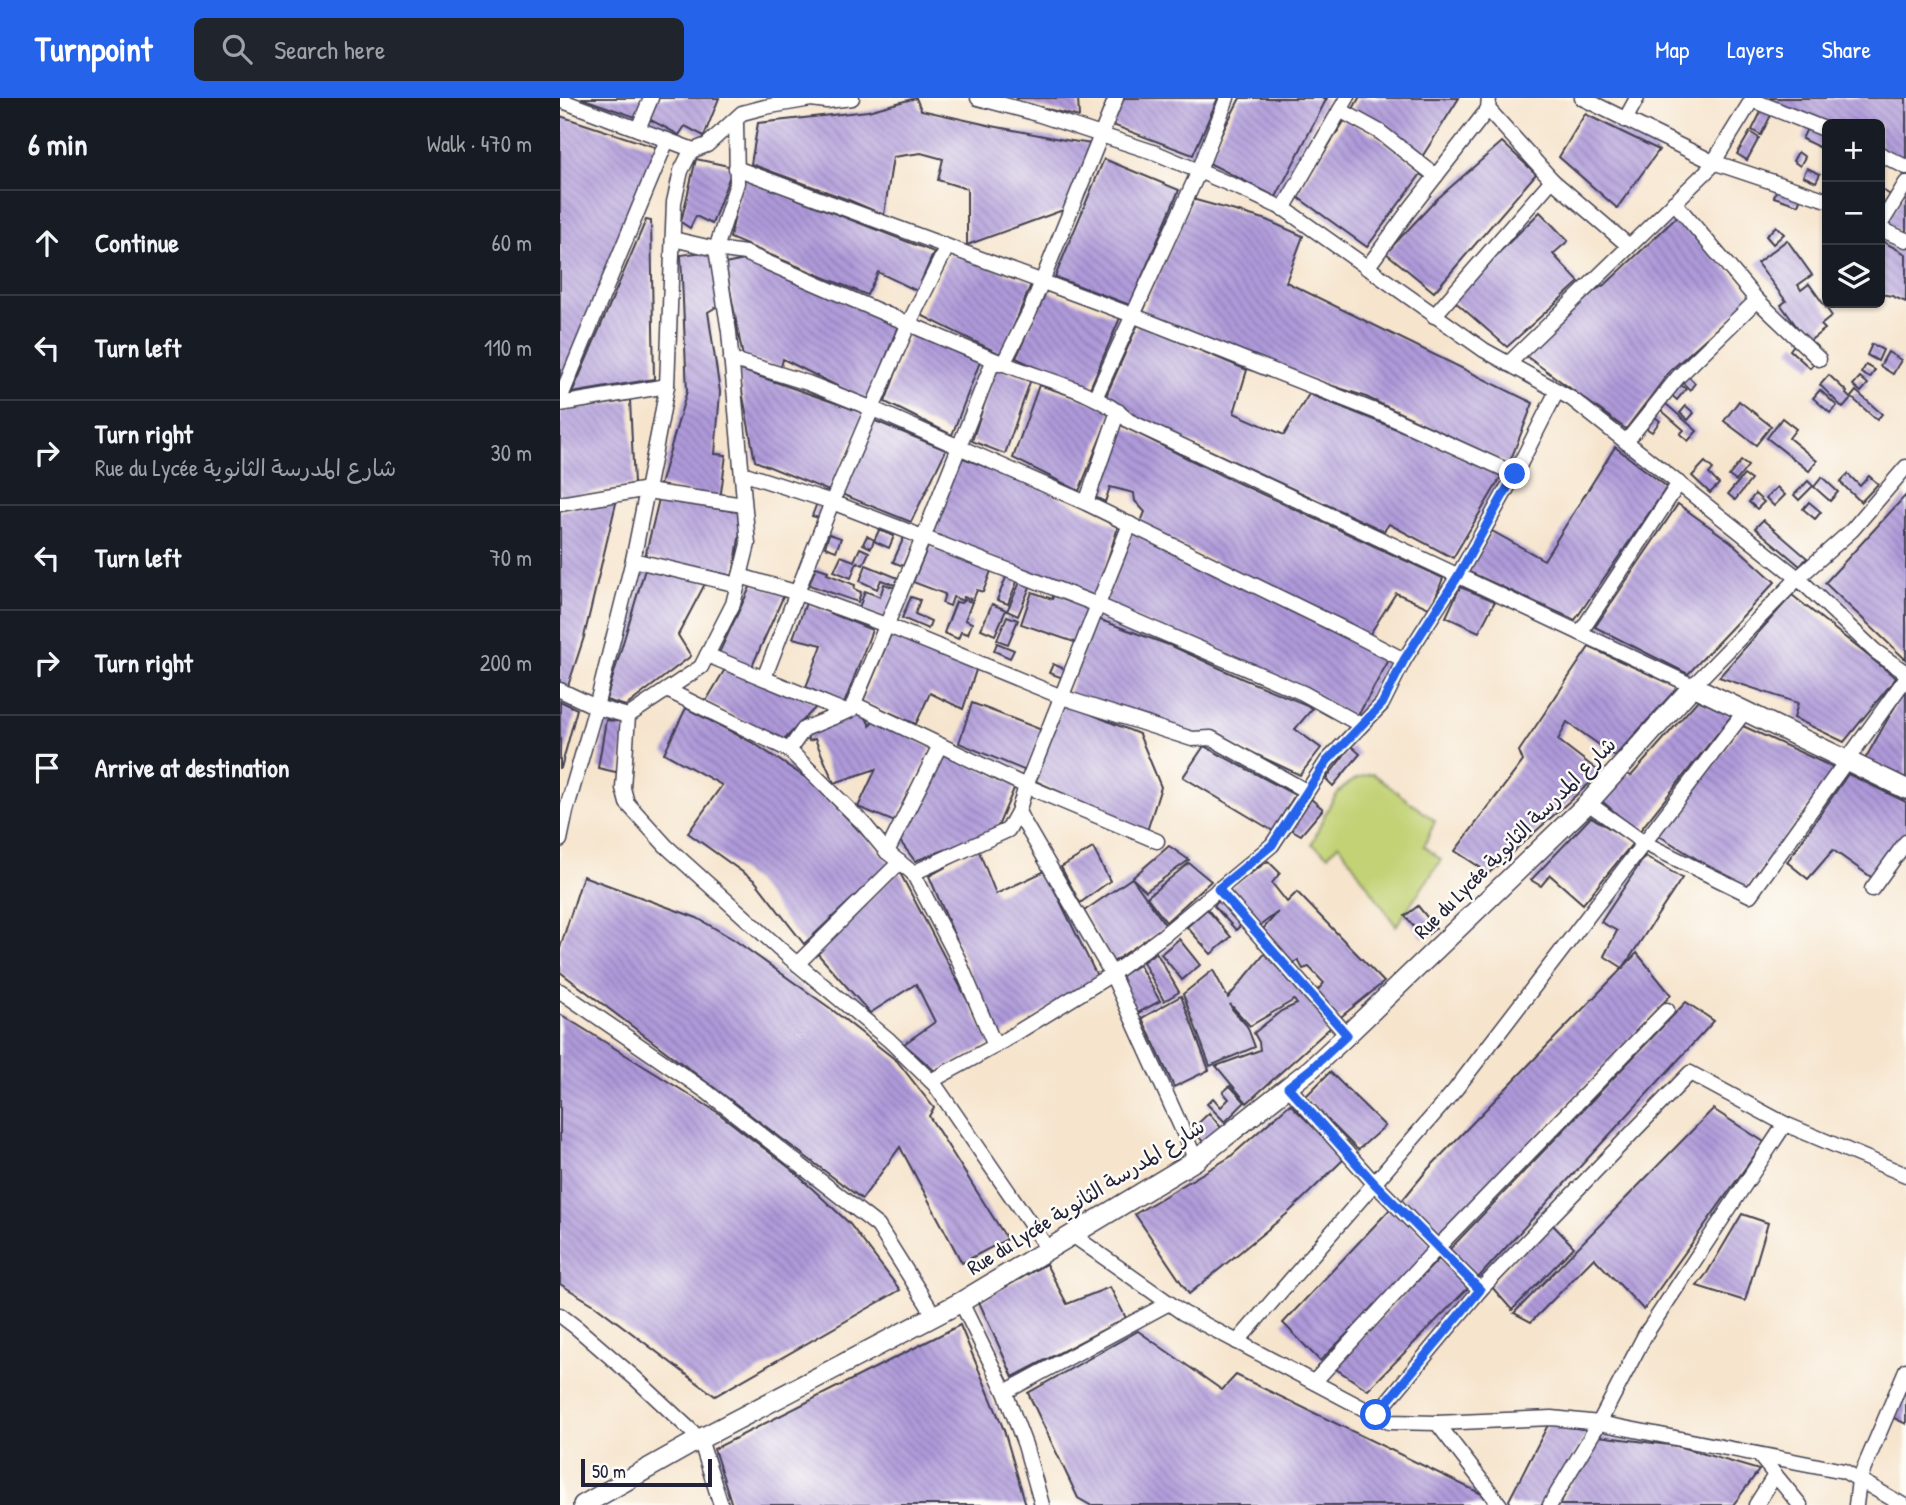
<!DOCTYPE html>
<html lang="en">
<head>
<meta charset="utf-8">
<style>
  body { margin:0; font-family:"Patrick Hand","Playpen Sans Arabic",sans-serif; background:#20242c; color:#f1f3f6 }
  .controls { position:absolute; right:21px; top:21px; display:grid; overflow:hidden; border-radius:10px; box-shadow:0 2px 5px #0004 }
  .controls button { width:63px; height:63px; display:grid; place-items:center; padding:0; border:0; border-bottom:2px solid #363941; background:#171b24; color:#f1f3f6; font:35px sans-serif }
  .scale { position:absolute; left:21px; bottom:18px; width:131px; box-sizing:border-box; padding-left:7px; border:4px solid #22223b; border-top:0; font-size:19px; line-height:24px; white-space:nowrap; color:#22223b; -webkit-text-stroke:5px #fdfcf7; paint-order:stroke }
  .stop { position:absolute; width:21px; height:21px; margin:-16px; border:5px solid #2563eb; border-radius:50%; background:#fff }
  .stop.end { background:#2563eb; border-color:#fff; box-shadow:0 2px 7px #0008 }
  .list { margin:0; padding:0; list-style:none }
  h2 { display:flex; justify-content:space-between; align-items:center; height:91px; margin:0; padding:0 28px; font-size:30px }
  h2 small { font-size:23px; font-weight:400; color:#9ea1a6 }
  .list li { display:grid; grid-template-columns:46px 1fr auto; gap:21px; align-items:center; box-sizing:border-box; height:105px; padding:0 28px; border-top:2px solid #363941 }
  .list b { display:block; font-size:26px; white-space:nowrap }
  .list p { margin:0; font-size:23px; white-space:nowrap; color:#9ea1a6 }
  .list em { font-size:23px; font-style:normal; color:#9ea1a6 }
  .icon { flex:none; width:38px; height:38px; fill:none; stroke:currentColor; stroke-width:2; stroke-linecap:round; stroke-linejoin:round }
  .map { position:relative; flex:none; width:1346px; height:1407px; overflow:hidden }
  header { display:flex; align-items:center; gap:42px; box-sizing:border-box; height:98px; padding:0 35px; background:#2563eb; color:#fff }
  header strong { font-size:33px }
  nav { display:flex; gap:38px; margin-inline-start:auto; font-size:24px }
  .search { width:490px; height:63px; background:#20242c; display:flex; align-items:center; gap:18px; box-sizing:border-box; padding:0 24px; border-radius:10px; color:#9ea1a6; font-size:26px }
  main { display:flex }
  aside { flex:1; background:#171b24 }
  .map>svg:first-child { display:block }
</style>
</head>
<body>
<header>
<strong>Turnpoint</strong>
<div class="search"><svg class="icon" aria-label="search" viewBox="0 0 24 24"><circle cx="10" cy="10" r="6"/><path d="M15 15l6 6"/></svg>Search here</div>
<nav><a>Map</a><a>Layers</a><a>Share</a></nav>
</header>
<main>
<aside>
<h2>6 min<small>Walk · 470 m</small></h2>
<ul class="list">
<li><svg class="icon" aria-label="ahead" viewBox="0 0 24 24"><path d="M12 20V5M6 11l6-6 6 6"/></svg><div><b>Continue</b></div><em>60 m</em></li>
<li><svg class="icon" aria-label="left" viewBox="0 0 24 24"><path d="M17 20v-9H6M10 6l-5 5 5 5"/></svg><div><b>Turn left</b></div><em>110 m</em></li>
<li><svg class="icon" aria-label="right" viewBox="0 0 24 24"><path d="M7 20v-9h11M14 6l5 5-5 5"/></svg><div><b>Turn right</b><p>Rue du Lycée شارع المدرسة الثانوية</p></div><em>30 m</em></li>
<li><svg class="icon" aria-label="left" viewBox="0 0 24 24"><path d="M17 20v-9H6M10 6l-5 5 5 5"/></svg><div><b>Turn left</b></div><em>70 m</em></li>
<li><svg class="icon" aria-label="right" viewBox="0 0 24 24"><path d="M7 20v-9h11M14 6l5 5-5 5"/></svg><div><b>Turn right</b></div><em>200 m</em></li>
<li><svg class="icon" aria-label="arrive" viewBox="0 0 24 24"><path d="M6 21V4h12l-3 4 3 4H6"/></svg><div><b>Arrive at destination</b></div></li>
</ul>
</aside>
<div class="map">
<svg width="1346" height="1407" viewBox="0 0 1346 1407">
  <defs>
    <pattern id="building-back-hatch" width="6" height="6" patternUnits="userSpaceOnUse" patternTransform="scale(1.75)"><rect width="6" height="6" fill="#af9ada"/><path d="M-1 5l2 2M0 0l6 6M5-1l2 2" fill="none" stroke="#8e7db2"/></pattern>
  </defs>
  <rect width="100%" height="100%" fill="#fdfcf7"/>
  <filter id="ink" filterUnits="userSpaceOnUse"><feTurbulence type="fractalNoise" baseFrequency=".0143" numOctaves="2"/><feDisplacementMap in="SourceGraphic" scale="14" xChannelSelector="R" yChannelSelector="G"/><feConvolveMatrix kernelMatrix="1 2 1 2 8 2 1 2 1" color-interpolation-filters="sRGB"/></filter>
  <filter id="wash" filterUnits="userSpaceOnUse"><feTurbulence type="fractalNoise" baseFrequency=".00686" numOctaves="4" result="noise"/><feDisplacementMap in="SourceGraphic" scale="28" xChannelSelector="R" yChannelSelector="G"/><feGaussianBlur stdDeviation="1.57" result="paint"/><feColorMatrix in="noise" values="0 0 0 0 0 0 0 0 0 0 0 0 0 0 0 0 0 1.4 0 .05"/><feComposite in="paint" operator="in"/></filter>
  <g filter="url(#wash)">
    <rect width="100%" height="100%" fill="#f6e4cc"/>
    <path fill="#c2d274" stroke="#727a58" stroke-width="2" d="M813,676L875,723L864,748L881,762L836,828L779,746L768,757L752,746C766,715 774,682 813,676Z"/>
    <g id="blocks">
      <g fill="url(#building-back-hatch)">
        <polygon points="21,0 89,0 81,21"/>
        <polygon points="95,0 159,0 144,38 125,28 119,37 87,20"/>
        <polygon points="356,0 361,12 432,28 505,42 532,46 506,111 407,147 407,91 378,82 383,61 361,55 333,59 324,117 289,102 191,66 198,25 308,13"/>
        <polygon points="457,0 518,0 519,19 456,3"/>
        <polygon points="563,0 658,0 633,57 550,26"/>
        <polygon points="680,0 767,0 716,99 647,64"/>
        <polygon points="799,0 899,0 860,62 793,11"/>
        <polygon points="1210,0 1346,0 1346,63 1320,51 1320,26 1273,26 1244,19 1208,3"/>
        <polygon points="1202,12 1211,17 1201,37 1192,32"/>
        <polygon points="1025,16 1099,52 1057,110 999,59"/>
        <polygon points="0,18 98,50 0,291"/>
        <polygon points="785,22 821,41 863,73 807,149 736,98"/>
        <polygon points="1249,26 1267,34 1267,53 1242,41"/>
        <polygon points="1190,34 1199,40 1187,62 1177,56"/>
        <polygon points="942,44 976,76 874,194 826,155 877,101"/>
        <polygon points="1238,54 1245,59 1240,68 1233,63"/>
        <polygon points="136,61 173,69 152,126 136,118 130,130 121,124"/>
        <polygon points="544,61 619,92 570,207 495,179"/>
        <polygon points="1247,70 1260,76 1256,84 1243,78"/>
        <polygon points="183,80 374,154 357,193 318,174 307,197 170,140"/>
        <polygon points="1217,90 1241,99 1238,107 1214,99"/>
        <polygon points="1321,91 1332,98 1320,119 1320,94"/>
        <polygon points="1346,93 1346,135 1325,126"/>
        <polygon points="632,101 704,121 743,138 726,184 973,305 949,366 804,298 723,272 668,247 582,216"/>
        <polygon points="980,114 1008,143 993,156 1019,184 947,249 892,201"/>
        <polygon points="1119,117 1192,199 1111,272 1066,331 966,258 1035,192 1046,186"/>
        <polygon points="86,122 91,123 94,281 12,295"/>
        <polygon points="1216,128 1224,136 1213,146 1206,138"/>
        <polygon points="1227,142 1252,177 1238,187 1241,192 1249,186 1272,218 1261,227 1265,231 1248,244 1221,207 1226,203 1197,165"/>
        <polygon points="1320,142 1346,156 1346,204 1332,198 1320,196"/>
        <polygon points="151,153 161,206 148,214 160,294 155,356 166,357 160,402 100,387 127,293 121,157"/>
        <polygon points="390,156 472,184 442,257 361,217"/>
        <polygon points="189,161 339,225 309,304 223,261 221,269 183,259 165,166"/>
        <polygon points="486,193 560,220 528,295 456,260"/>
        <polygon points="578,226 687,272 674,315 724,337 749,296 944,374 893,460 829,426 824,433 638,347 600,334 546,298"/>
        <polygon points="353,229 421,261 392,337 325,304"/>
        <polygon points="1236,244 1257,262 1250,270 1230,252"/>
        <polygon points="1312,246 1323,252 1318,263 1307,257"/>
        <polygon points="1328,254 1341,262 1333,276 1320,268"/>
        <polygon points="1306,267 1315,272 1310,280 1301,275"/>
        <polygon points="436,270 471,281 445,356 412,343"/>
        <polygon points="178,271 304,315 269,393 195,363"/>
        <polygon points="1125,275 1135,285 1130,292 1119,281"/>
        <polygon points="1269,277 1287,294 1286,296 1291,301 1283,310 1260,287"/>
        <polygon points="1300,279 1308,286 1301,294 1293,287"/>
        <polygon points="1117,284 1126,291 1117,302 1108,294"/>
        <polygon points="479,287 552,311 519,393 453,360"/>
        <polygon points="1260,292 1277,308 1270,315 1253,300"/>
        <polygon points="1296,293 1322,316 1317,322 1291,299"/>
        <polygon points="70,302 74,386 0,400 0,313"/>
        <polygon points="1179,303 1211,328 1196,347 1164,323"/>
        <polygon points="1106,306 1137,333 1128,343 1120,336 1124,332 1101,312"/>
        <polygon points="1126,308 1134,315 1128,322 1120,315"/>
        <polygon points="1095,319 1100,323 1092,334 1086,330"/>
        <polygon points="1222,320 1236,331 1229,340 1257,363 1249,373 1207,340"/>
        <polygon points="313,322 386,352 351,424 279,395"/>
        <polygon points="559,326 661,377 883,480 871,511 836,495 808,539 580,426 585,414 575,403 574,395 550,389 545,404 535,399"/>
        <polygon points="1055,349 1107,389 1015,522 907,473 932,433 984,462"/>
        <polygon points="398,358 487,393 558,429 535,502 370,434"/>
        <polygon points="1181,363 1188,368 1176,383 1169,378"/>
        <polygon points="1145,364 1153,371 1149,376 1159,386 1150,395 1132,378"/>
        <polygon points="1288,376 1300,388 1309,378 1318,386 1301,404 1280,384"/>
        <polygon points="1184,377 1191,382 1175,402 1168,396"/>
        <polygon points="1262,379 1278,394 1270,403 1254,389"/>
        <polygon points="1248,383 1253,388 1239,402 1234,397"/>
        <polygon points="1217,389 1225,397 1214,408 1206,400"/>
        <polygon points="1195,396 1204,404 1197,411 1189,404"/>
        <polygon points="1346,397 1346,562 1265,485"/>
        <polygon points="57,401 24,539 7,591 0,588 0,413"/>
        <polygon points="99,401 183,415 173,478 85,459"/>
        <polygon points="1249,404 1261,414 1255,421 1243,411"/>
        <polygon points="257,405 267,408 263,421 252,418"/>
        <polygon points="1118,406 1171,444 1215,484 1128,576 1035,529"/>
        <polygon points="1203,422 1247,460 1240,468 1195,430"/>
        <polygon points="319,432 334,438 329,450 314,443"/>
        <polygon points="572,435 747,517 829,562 796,621 740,588 681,561 544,507"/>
        <polygon points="269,436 281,440 276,453 265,449"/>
        <polygon points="307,438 314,442 311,450 303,446"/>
        <polygon points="344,439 354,443 343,468 333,464"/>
        <polygon points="368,448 431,473 423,494 417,492 413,502 404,499 403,503 393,499 390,508 382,505 385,496 353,484"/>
        <polygon points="300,450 309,454 303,467 297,464 291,480 274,473 281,458 294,463"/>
        <polygon points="306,467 338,480 335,487 321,482 317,491 300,483"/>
        <polygon points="256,469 268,473 267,476 295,487 294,491 301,494 298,504 249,487"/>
        <polygon points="85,471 146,484 118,537 131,558 66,608 46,602"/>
        <polygon points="447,477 458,481 448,506 437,502"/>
        <polygon points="460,484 470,489 458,518 447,513"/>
        <polygon points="192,485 224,497 190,573 158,557"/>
        <polygon points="324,486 336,490 325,520 299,510 305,493 320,499"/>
        <polygon points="900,489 935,503 919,534 886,519"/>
        <polygon points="472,494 492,501 495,495 533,509 520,546 461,526"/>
        <polygon points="1232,497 1336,580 1284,644 1234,620 1238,605 1159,579"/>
        <polygon points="351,499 360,502 355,516 371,523 368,531 342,520"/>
        <polygon points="405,502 412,504 405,522 412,525 408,536 401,534 398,541 384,535 396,504 401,505"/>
        <polygon points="246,505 312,532 284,606 246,589 262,547 233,540"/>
        <polygon points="432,506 446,512 435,537 421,531"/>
        <polygon points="447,518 458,522 448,546 437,542"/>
        <polygon points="535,520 614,549 683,581 747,607 752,611 735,631 761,650 740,677 659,639 619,633 589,619 509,595"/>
        <polygon points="331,536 417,569 403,611 370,595 356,626 303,603"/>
        <polygon points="437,545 454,552 450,560 434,553"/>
        <polygon points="1029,549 1118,589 1055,658 1007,624 998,642 1041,675 929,775 895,753 963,663 959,653"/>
        <polygon points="168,566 259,606 222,644 146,603"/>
        <polygon points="493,566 509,573 506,581 489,575"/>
        <polygon points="1346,589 1346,681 1305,661"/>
        <polygon points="1138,602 1172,617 1078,735 1042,703 1063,673 1071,678"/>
        <polygon points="0,603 17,611 1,670 0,670"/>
        <polygon points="412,605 482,632 466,673 399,645"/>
        <polygon points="504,605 579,636 601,689 587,733 473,682"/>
        <polygon points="126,610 195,646 252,684 330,765 244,846 195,783 128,735 162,687 104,655"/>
        <polygon points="303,613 310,628 314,620 371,650 335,724 298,709 316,671 274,685 255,641 249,643 246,635"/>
        <polygon points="46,622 65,624 60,675 38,670"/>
        <polygon points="1183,628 1277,671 1185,791 1098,737"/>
        <polygon points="644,648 735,697 713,733 623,679"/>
        <polygon points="791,648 800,656 773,688 766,681"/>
        <polygon points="380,654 456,686 436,733 355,763 340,743"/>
        <polygon points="1288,676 1346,704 1346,737 1314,781 1273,752 1248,781 1227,764"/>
        <polygon points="751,701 763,711 741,737 729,730"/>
        <polygon points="1031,719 1073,745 1023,806 990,777 981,788 971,782"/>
        <polygon points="609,748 629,762 586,793 572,780"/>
        <polygon points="533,750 550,783 520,805 501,769"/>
        <polygon points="418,751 436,796 485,773 538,880 438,940 369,778"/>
        <polygon points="1085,758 1122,780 1063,870 1044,858 1057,833 1041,824"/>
        <polygon points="708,763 720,775 712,785 727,804 737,794 824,884 777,922 756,894 764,885 749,869 743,871 738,862 733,865 703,831 718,814 697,830 663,795"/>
        <polygon points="629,765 651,783 606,824 587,799"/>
        <polygon points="339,773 430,945 376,974 344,946 375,924 356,886 310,915 256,854"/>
        <polygon points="23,778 137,820 173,841 270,910 337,963 374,1010 369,1018 447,1141 402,1165 340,1049 302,1101 0,874 0,850"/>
        <polygon points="572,780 606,828 553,864 524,813"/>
        <polygon points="663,799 685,823 676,832 654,808"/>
        <polygon points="858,808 876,830 863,840 845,818"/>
        <polygon points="647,811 671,839 651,856 627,829"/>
        <polygon points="619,841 640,867 622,882 601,856"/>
        <polygon points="707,853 771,929 687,1005 656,968 700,952 699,944 694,935 721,913 737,906 734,902 690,928 670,906 672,911 687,928 695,949 650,968 623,896 653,872 668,900"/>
        <polygon points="596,854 619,894 604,903 583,864"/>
        <polygon points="1077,855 1111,897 874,1144 840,1105 868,1071"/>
        <polygon points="579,867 600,903 578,915 557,880"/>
        <polygon points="621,898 649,972 614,989 582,920"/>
        <polygon points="1126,904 1154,923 917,1181 890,1151"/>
        <polygon points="0,916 157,1014 231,1071 289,1125 340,1192 155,1298 36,1208 0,1186"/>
        <polygon points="770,974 825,1028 798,1052 745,999"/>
        <polygon points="670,988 685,1004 665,1024 647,1006 653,1000 661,1009 669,1001 663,994"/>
        <polygon points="730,1006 785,1060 728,1115 629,1196 575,1116 670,1059"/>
        <polygon points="1153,1011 1204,1044 1084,1212 1034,1160 971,1224 954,1215"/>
        <polygon points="649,1015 663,1032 646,1047 632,1031"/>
        <polygon points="833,1108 874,1149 760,1263 723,1225"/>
        <polygon points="1182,1116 1208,1125 1185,1203 1137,1188 1147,1175"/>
        <polygon points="990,1124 1014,1149 952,1212 931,1188"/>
        <polygon points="880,1160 908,1190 808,1292 773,1269"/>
        <polygon points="486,1166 507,1206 550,1189 566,1220 453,1279 419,1204"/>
        <polygon points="400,1227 444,1332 466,1407 172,1407 154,1351"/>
        <polygon points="578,1233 662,1292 676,1277 922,1396 931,1407 530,1407 518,1400 468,1295"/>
        <polygon points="1346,1287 1346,1326 1330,1318"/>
        <polygon points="989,1325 1029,1332 982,1407 951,1407 949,1402"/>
        <polygon points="1038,1338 1117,1348 1199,1372 1173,1407 999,1407"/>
      </g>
    </g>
  </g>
  <g filter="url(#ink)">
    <use href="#blocks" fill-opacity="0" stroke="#423f51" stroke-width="2"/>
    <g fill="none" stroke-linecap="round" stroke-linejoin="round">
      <defs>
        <g id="minor">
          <polyline points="418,0 471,14 596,55 686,93 726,112 924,252 1012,301 1238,480 1315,553 1346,575"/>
          <polyline points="1022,0 1153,64 1267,102"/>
          <polyline points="0,2 131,51 131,53 147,47 182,15 205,9 251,1 267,3 292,0"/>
          <polyline points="1192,2 1267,32"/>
          <polyline points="780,12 820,34 876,78"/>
          <polyline points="1065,22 1077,0"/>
          <polyline points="78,31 91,0"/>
          <polyline points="1320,56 1346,69"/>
          <polyline points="176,70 572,217 825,317 955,376 997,293"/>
          <polyline points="992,82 1069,148"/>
          <polyline points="723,111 787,0"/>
          <polyline points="1320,127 1346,85"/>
          <polyline points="1320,131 1346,142"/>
          <path d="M113,141L156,151L185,155C271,192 356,230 442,265C483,282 536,292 569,323L1133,588L1238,480L1292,432L1346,369"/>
          <polyline points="807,170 847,115 928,11 929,0"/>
          <polyline points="1197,202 1259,261"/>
          <polyline points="874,218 992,82 928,11"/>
          <polyline points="171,261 248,285 313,311 526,405 788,533 844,562 822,606 767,663 712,747 604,837 552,876 435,948"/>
          <polyline points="948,266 1150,70 1193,0"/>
          <polyline points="535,300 639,73 667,0"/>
          <polyline points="0,301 107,42"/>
          <polyline points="0,306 107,288"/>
          <polyline points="1066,344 1118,279 1197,202 1114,104"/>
          <polyline points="182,375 272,404 538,507 743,595 801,627"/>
          <polyline points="87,393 184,407"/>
          <polyline points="526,405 558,313"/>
          <polyline points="0,406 88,391"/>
          <polyline points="73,462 178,487"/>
          <polyline points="180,478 238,495 326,527 502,599 632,641 651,640 746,693"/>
          <polyline points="1020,535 1119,385"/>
          <polyline points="147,557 286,614"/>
          <polyline points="844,562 898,478 955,376"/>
          <polyline points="204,580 272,404 349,225 387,149"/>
          <polyline points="0,592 36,609 68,618 141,569 173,506 188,446 169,234 156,151 177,85 176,23"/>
          <polyline points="107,592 229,652"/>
          <polyline points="294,606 466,688 597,743"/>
          <polyline points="68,618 63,690 67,705 106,748 230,860 329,942 375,987 487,1150"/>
          <polyline points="1028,705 1084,745 1190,797 1346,580"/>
          <polyline points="458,714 552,876 636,1062"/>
          <polyline points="0,742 6,713 36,609 73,462 101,322 107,288 114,104 121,73 131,53"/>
          <polyline points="327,754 380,647"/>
          <polyline points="353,775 448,732 458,714 466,688 570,426"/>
          <polyline points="658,791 787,937"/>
          <polyline points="1312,791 1346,744"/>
          <polyline points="237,866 340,764"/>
          <polyline points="0,893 147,994 318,1128 374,1217"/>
          <polyline points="371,983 435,948 398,861 353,775 327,754 303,725 229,652 244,631 291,612 363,440 432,266 443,266 470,213 556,0"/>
          <polyline points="728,989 814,1085 920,1192 816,1317"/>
          <polyline points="511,1136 623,1215 829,1324 877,1325 992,1320 1039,1325 1284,1373 1343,1407"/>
          <polyline points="920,1192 1130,975 1225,1026"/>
          <polyline points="401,1204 445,1294 465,1347 482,1407"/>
          <polyline points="0,1217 17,1230 76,1281 140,1341 161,1407"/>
          <polyline points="677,1244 895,992 1185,613"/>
          <polyline points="754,1284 878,1149 1107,912"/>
          <polyline points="445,1294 609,1205"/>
          <polyline points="877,1325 940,1407"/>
          <polyline points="1199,1357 1240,1407"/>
          <polyline points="990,1407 1039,1325 1085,1237 1225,1026 1346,1077"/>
          <polyline points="1196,1407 1215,1377"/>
          <polyline points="1296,1407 1299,1382 1346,1272"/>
        </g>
        <polyline id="tertiary" points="23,1407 140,1341 401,1204 636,1062 752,970 787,937 1028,705 1133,588 1346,691"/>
      </defs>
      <use href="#minor" stroke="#423f51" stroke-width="17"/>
      <use href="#tertiary" stroke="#423f51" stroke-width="22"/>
      <use href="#minor" stroke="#fff" stroke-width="14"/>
      <use href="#tertiary" stroke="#fff" stroke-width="19"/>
    </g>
  </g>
  <g fill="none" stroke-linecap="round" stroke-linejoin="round" filter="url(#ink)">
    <polyline stroke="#2563eb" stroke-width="9" points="816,1317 920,1192 814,1085 728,989 752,970 787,937 658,791 712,747 767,663 822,606 844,562 898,478 955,376"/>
  </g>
  <g text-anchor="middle" stroke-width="5" stroke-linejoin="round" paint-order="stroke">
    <g font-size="21" fill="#22223b" stroke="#fdfcf7">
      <text transform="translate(955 740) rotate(-45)" y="7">Rue du Lycée شارع المدرسة الثانوية</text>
      <text transform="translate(526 1099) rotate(-32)" y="7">Rue du Lycée شارع المدرسة الثانوية</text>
    </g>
  </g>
</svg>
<div class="controls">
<button>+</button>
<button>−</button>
<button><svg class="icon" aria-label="layers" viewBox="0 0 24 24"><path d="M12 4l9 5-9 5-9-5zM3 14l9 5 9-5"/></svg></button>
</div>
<div class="scale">50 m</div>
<div class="stop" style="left:816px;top:1317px"></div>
<div class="stop end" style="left:955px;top:376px"></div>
</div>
</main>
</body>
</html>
